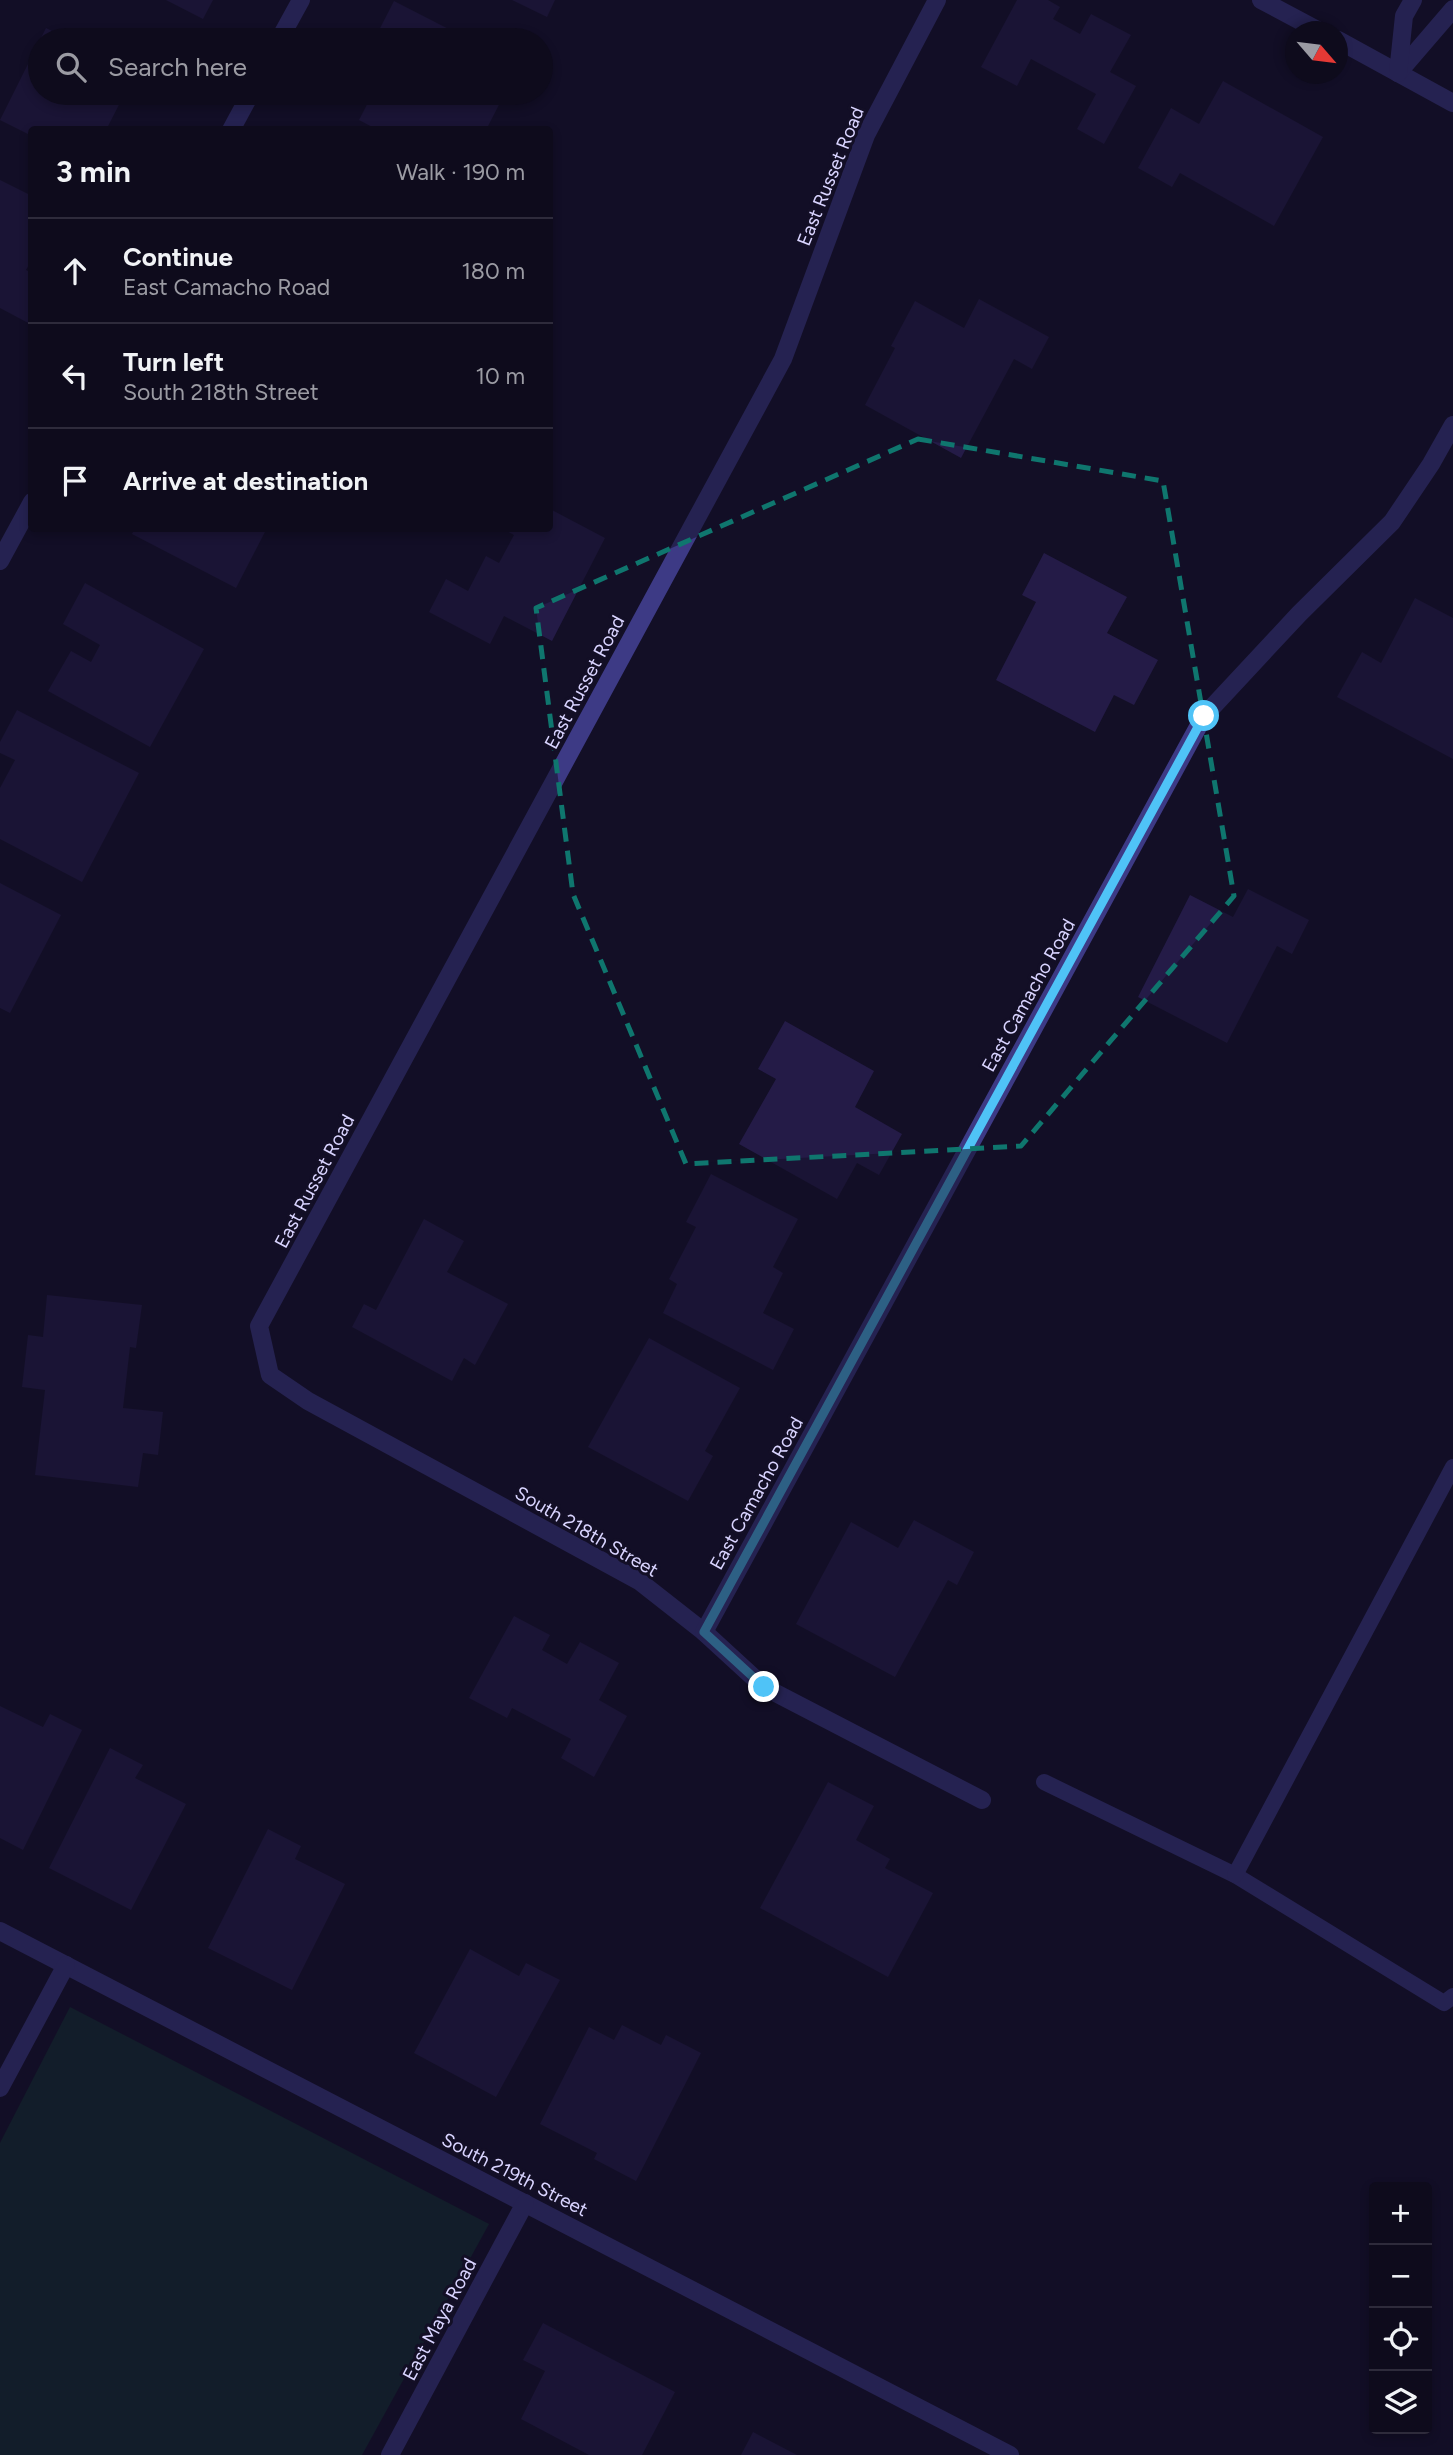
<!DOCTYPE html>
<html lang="en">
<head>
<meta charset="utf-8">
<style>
  body { margin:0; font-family:Figtree,sans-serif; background:#171425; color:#f1f3f6 }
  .controls { position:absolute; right:21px; bottom:21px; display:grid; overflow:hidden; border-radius:7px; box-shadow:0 4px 10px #0003 }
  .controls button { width:63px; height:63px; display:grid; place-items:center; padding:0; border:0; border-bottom:2px solid #2e2b3b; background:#0e0b1c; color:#f1f3f6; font:35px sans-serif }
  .compass { position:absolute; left:1285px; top:21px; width:63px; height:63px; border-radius:50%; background:#0e0b1c; box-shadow:0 4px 10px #0003; rotate:118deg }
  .stop { position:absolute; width:21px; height:21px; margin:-16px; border:5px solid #4fc3f7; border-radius:50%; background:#fff }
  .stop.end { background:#4fc3f7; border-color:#fff; box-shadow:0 2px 7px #0008 }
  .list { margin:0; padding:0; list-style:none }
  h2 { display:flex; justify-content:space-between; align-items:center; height:91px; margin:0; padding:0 28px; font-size:30px }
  h2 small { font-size:23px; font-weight:400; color:#9b9ba3 }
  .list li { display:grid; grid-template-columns:46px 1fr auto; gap:21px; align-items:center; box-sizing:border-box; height:105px; padding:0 28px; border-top:2px solid #2e2b3b }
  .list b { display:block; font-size:26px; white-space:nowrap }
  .list p { margin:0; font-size:23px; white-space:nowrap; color:#9b9ba3 }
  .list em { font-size:23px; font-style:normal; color:#9b9ba3 }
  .icon { flex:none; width:38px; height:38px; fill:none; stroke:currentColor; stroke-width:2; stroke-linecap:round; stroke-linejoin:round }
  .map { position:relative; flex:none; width:1453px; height:2455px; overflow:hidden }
  .search { position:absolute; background:#0e0b1c; box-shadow:0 4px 10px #0003; left:28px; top:28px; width:525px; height:77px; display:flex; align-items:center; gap:18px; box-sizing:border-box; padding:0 24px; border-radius:38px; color:#9b9ba3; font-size:26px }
  .panel { position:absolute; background:#0e0b1c; box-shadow:0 4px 10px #0003; left:28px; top:126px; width:525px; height:406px; border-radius:7px }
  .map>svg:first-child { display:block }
</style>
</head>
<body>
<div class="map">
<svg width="1453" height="2455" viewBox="0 0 1453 2455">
  <rect width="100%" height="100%" fill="#130f26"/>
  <polygon fill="#12302f" points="70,2007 489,2224 362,2455 0,2455 0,2143"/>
  <g fill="#241b47">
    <polygon points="166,0 213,0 203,19"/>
    <polygon points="512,0 555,0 547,17"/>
    <polygon points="1017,0 1048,0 1060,7 1053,19 1080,34 1091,14 1131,35 1110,72 1136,86 1104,144 1077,129 1096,94 1031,59 1017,86 981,67"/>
    <polygon points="394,1 470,40 374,40"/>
    <polygon points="46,28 70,40 40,40 40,93 125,93 106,130 32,130 32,136 0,120"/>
    <polygon points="1223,81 1323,137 1274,226 1180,173 1172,187 1138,168 1171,108 1199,124"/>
    <polygon points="373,93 505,93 486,130 378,130 359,120"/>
    <polygon points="0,180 32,196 32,259 26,270 32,273 32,325 0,308"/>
    <polygon points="979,299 1049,337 1032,369 1014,359 961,458 865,405 895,348 891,346 915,301 964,328"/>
    <polygon points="550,509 605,538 552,641 504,616 490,644 429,612 446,579 468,591 486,556 499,563 514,535 501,528 550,528"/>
    <polygon points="135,528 267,528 236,588 132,534"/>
    <polygon points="1044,553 1127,597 1107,633 1158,660 1134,705 1114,695 1095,732 996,680 1036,602 1022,595"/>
    <polygon points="85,583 204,649 150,747 48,691 71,651 91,662 100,645 63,624"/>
    <polygon points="1415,598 1453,618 1453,759 1337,697 1362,652 1381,663"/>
    <polygon points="17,710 139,773 82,882 0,839 0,788 15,760 0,753 0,742"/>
    <polygon points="0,883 61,915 10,1013 0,1008"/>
    <polygon points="1248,889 1309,920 1292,954 1277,946 1227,1043 1138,997 1190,895 1233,917"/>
    <polygon points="785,1021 874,1071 855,1107 902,1134 879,1175 857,1163 837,1199 739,1144 776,1079 758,1069"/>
    <polygon points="711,1174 798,1219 773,1267 783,1273 763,1313 794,1329 773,1370 663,1313 677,1284 669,1279 696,1227 686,1222"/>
    <polygon points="424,1219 464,1241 447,1272 508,1304 475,1365 464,1358 452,1381 352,1327 364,1304 376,1310"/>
    <polygon points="47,1295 142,1305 136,1348 130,1347 123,1408 163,1412 158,1455 143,1453 138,1487 35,1475 45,1390 22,1387 28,1335 43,1337"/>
    <polygon points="649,1338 740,1388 705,1451 713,1456 688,1501 588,1447"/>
    <polygon points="914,1520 974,1552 957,1585 948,1580 895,1677 796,1624 851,1522 898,1548"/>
    <polygon points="514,1616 550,1635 542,1650 567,1664 580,1642 619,1663 599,1700 627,1716 594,1777 561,1758 571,1739 512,1708 507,1718 469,1698"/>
    <polygon points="0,1706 43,1727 50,1714 82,1730 23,1850 0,1838"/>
    <polygon points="110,1748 143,1765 135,1778 186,1804 131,1910 49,1868"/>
    <polygon points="828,1782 874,1806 856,1840 890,1859 885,1868 933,1893 888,1977 760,1908"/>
    <polygon points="268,1829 301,1846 295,1859 345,1884 292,1990 208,1948"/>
    <polygon points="470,1949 519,1976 526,1963 560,1980 496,2097 414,2053"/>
    <polygon points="622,2025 661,2045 666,2035 701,2053 636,2181 594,2159 597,2153 540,2124 589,2027 614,2040"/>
    <polygon points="543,2323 675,2392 642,2455 589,2455 521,2419 545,2371 523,2360"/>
    <polygon points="753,2432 797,2455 741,2455"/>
  </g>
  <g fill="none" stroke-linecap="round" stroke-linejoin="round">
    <g stroke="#3d3a85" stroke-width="16">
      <polyline points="1044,1782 1235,1875 1444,2003 1453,1996"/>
      <polyline points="1235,1875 1453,1467"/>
    </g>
    <g stroke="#3d3a85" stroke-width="18">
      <polyline points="937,0 866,135 783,359 259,1326 270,1375 308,1401 639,1581 704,1632 764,1687 982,1800"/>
      <polyline points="1261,0 1321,32"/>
      <polyline points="279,40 301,0"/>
      <polyline points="1338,40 1453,103"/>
      <polyline points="1398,73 1453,9"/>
      <polyline points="1398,73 1404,16 1413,0"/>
      <polyline points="231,130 251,93"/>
      <polyline points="0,561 32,502"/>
      <polyline points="704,1632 1204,716 1299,614 1392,522 1431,464 1453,425"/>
      <polyline points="0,1931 1010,2455"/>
      <polyline points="0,2088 66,1965"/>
      <polyline points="390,2455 525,2203"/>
    </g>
  </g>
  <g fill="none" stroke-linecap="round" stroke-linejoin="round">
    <polyline stroke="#4fc3f7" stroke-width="9" points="764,1687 704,1632 1204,716"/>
  </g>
  <path d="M0 0H1453V2455H0ZM918,439L1163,481L1234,896L1021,1146L686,1164L573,894L536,608Z" fill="#130f26" fill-opacity=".55" fill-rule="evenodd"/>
  <path fill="none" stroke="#0f766e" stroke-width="5" stroke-dasharray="14 9" stroke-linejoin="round" d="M918,439L1163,481L1234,896L1021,1146L686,1164L573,894L536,608Z"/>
  <g text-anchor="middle" stroke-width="6" stroke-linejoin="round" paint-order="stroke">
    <g font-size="19" fill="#d9d4ff" stroke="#130f26">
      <text transform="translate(830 176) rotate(-68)" y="7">East Russet Road</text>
      <text transform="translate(584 682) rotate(-62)" y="7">East Russet Road</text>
      <text transform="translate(1028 995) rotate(-61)" y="7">East Camacho Road</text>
      <text transform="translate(314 1181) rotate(-62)" y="7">East Russet Road</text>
      <text transform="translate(756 1493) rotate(-61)" y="7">East Camacho Road</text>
      <text transform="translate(587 1531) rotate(30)" y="7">South 218th Street</text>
      <text transform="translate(515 2174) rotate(27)" y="7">South 219th Street</text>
      <text transform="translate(439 2319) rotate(-62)" y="7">East Maya Road</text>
    </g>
  </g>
</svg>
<div class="controls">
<button>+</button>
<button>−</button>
<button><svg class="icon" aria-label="locate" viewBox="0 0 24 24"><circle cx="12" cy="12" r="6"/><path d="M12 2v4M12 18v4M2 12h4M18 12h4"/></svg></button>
<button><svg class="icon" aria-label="layers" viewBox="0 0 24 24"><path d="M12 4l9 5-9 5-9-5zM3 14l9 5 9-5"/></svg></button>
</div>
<svg class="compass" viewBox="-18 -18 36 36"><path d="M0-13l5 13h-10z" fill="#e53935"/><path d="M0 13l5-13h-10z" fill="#9b9ba3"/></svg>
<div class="stop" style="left:1204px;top:716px"></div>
<div class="stop end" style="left:764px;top:1687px"></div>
<div class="search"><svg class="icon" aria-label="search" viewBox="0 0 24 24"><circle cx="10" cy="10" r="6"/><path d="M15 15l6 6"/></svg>Search here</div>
<section class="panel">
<h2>3 min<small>Walk · 190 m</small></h2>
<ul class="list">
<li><svg class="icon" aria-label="ahead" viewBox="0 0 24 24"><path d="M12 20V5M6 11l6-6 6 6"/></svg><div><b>Continue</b><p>East Camacho Road</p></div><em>180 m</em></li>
<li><svg class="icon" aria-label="left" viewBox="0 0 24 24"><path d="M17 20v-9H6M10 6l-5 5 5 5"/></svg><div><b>Turn left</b><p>South 218th Street</p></div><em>10 m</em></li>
<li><svg class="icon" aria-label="arrive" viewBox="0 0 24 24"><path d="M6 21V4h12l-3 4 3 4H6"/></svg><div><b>Arrive at destination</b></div></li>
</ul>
</section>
</div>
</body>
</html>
